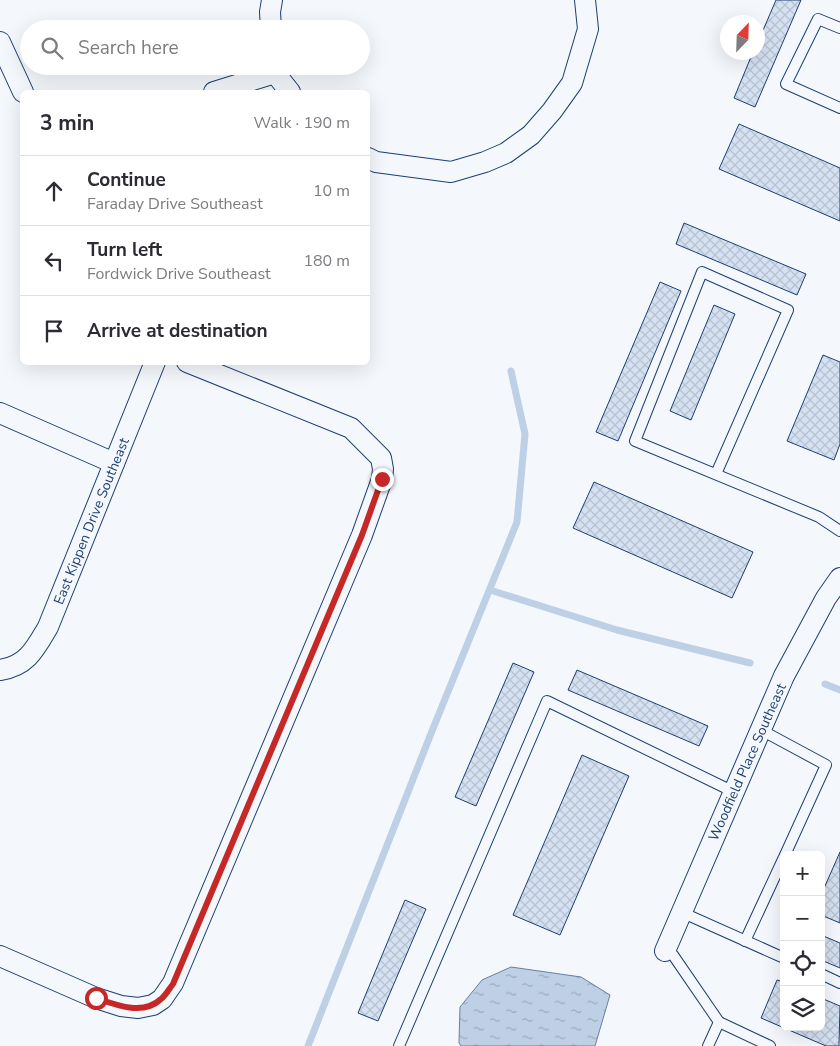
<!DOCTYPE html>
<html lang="en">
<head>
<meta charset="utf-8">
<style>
  body { margin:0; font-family:"Nunito Sans",sans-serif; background:#f2f2f3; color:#2b2b33 }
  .controls { position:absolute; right:15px; bottom:15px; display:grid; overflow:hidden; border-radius:8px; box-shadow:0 5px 20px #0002 }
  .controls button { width:45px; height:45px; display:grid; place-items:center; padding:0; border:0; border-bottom:1px solid #e1e1e2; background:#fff; color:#2b2b33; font:25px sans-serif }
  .compass { position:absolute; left:720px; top:15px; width:45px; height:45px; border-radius:50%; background:#fff; box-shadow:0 5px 20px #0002; rotate:23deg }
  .stop { position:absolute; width:15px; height:15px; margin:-11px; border:4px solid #c62828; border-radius:50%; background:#fff }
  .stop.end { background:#c62828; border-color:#fff; box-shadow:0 1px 5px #0008 }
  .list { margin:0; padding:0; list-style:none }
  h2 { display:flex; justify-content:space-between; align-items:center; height:65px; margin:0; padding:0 20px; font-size:21px }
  h2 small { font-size:16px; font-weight:400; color:#7c7c81 }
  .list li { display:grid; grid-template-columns:32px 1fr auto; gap:15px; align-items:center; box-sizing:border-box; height:70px; padding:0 20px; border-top:1px solid #e1e1e2 }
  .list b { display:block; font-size:19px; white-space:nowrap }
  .list p { margin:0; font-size:16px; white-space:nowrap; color:#7c7c81 }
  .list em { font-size:16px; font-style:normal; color:#7c7c81 }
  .icon { flex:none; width:28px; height:28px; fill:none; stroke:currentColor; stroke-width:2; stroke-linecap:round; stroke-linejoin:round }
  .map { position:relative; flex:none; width:840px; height:1046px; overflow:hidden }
  .search { position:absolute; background:#fff; box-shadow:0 5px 20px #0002; left:20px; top:20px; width:350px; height:55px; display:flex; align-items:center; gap:12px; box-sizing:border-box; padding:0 18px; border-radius:28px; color:#7c7c81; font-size:19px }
  .panel { position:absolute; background:#fff; box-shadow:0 5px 20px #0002; left:20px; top:90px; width:350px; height:275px; border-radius:8px }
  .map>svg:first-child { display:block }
</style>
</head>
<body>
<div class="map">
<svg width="840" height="1046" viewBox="0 0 840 1046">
  <defs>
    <pattern id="water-ripples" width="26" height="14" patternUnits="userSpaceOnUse" patternTransform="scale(1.25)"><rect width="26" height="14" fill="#bed0e5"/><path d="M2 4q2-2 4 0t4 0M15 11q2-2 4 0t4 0" fill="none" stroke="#9aaabe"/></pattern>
    <pattern id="building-cross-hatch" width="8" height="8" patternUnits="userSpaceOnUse" patternTransform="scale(1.25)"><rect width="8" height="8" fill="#d5e0f0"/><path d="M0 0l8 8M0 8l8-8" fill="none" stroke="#b6c1d1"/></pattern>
  </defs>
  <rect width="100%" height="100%" fill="#f4f7fb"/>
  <polygon fill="url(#water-ripples)" stroke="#687fa3" points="511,967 581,977 610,995 595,1046 461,1046 459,1043 460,1007 482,980"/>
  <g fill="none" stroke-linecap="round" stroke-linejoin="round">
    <g stroke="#bed0e5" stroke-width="7">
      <polyline points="490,590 617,630 750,663"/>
      <polyline points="825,684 840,690"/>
      <polyline points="308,1046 432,731 517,522 525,434 511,371"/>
    </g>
  </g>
  <g fill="url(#building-cross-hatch)" stroke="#1d3f73">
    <polygon points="776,0 801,0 755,107 734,98 753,52 758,52 758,42"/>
    <polygon points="739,124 840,168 840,221 719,169"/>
    <polygon points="684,223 806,274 797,295 676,244"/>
    <polygon points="660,282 681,291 618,441 596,432"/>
    <polygon points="714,305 735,314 691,420 670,411"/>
    <polygon points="823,355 840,362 840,444 834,460 787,441"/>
    <polygon points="594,482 753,552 732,598 573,528"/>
    <polygon points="513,663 534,672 476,806 455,797"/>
    <polygon points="577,670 708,726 699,746 568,690"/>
    <polygon points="582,755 629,776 560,935 513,915"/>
    <polygon points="840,852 840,923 821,915 821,895"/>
    <polygon points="405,900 426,909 378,1021 358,1013"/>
    <polygon points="821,935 840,943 840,968 821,960"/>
    <polygon points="777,980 784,982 784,1027 821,1027 821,998 840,1006 839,1046 826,1046 761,1018"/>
  </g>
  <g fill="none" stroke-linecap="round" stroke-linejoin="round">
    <defs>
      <g id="lane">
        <polyline points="840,28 818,19 786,84 840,108"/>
        <polyline points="716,474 788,310 702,272 635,441 819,517 840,531"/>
        <polyline points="761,730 826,765 785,855"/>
        <polyline points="681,912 784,958"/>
        <polyline points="745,941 784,857"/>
        <polyline points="665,951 673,955 719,1022 770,1046"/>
        <polyline points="821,974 840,983"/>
        <polyline points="399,1046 547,701 734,792"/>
        <polyline points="708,1046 719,1022"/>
      </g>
      <g id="street">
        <polyline points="271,29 270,12 272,0"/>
        <polyline points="0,42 23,92"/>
        <polyline points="274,66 275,73 290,92"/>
        <polyline points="214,92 275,73"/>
        <polyline points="368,158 376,162 451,172 485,162 506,153 531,135 552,111 572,83 588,29 585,0"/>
        <polyline points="0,413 114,463"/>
        <path d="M0,670C27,666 35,649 48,627L155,362"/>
        <polyline points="665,951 784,676 826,598 840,578"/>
        <polyline points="0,956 96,998 121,1006 138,1008 153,1005 162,999 173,983 362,535 382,479 383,469 381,458 351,428 187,362"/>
      </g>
    </defs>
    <use href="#lane" stroke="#1d3f73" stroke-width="12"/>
    <use href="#street" stroke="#1d3f73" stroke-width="22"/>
    <use href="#lane" stroke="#f4f7fb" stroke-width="10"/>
    <use href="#street" stroke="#f4f7fb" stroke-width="20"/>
  </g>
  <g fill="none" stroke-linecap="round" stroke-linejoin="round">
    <path stroke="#c62828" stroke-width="6" d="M96,998C116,1005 143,1016 161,999C166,995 169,989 173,984L362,535L382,479"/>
  </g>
  <g text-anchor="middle" stroke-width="4" stroke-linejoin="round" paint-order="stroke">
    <g font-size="14" fill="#1d3f73" stroke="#f4f7fb">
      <text transform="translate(91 521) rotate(-68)" y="5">East Kippen Drive Southeast</text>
      <text transform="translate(747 762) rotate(-66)" y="5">Woodfield Place Southeast</text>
    </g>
  </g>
</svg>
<div class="controls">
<button>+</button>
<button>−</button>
<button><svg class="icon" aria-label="locate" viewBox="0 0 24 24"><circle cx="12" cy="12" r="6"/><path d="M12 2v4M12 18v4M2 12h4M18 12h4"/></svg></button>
<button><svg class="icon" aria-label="layers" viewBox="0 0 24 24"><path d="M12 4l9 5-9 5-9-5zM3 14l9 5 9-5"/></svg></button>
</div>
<svg class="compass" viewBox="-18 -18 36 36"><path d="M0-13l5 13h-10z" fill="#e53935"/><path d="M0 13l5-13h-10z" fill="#7c7c81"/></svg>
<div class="stop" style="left:96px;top:998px"></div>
<div class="stop end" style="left:382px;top:479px"></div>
<div class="search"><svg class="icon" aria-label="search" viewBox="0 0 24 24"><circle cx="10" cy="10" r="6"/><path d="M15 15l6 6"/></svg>Search here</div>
<section class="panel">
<h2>3 min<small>Walk · 190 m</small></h2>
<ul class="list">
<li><svg class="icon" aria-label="ahead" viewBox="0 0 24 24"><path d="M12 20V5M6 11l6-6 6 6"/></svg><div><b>Continue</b><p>Faraday Drive Southeast</p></div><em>10 m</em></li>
<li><svg class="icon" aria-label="left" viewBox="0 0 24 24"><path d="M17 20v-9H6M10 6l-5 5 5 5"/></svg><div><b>Turn left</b><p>Fordwick Drive Southeast</p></div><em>180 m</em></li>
<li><svg class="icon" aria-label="arrive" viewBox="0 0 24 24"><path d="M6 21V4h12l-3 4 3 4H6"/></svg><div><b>Arrive at destination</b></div></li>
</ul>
</section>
</div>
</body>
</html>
